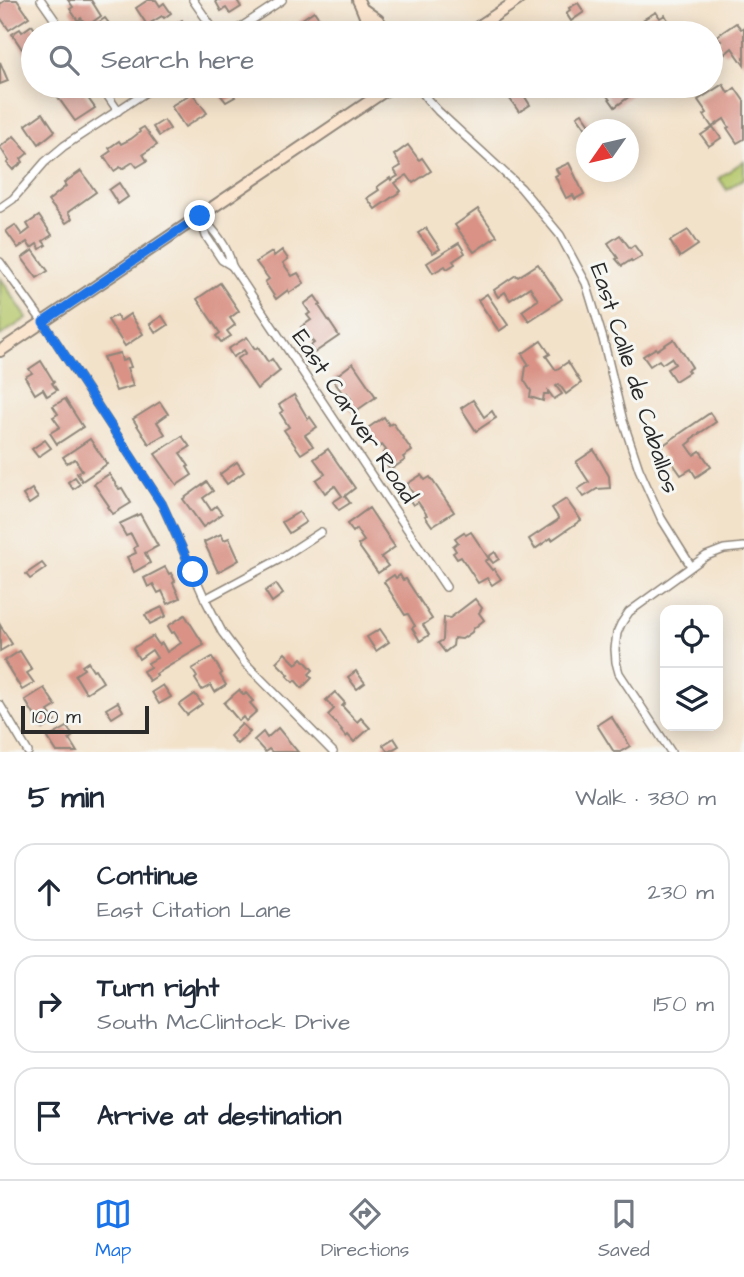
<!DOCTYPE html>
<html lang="en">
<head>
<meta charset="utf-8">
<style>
  body { margin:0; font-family:"Architects Daughter",sans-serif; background:#f6f6f7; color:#1f2937 }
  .controls { position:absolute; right:21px; bottom:21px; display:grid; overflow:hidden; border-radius:14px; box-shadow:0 4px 18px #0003 }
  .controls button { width:63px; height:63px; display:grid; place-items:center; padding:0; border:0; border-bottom:2px solid #e0e1e3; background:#fff; color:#1f2937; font:35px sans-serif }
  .compass { position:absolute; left:576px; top:119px; width:63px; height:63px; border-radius:50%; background:#fff; box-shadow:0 4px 18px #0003; rotate:236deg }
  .scale { position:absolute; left:21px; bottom:18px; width:128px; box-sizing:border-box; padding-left:7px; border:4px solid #2b2b2b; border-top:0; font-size:19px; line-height:24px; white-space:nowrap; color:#2b2b2b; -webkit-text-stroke:5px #f6f6f2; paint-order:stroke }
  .stop { position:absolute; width:21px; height:21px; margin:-16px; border:5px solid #1a73e8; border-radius:50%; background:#fff }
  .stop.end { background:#1a73e8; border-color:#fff; box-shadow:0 2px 7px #0008 }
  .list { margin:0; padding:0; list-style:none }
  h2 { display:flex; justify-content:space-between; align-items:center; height:91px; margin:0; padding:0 28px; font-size:30px }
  h2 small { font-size:23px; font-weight:400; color:#747a83 }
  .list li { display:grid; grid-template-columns:46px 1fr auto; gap:21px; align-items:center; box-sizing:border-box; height:98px; margin:0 14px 14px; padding:0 14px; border:2px solid #e0e1e3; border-radius:21px }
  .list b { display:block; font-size:26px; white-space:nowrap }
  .list p { margin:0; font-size:23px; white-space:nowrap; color:#747a83 }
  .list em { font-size:23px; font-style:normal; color:#747a83 }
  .icon { flex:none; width:38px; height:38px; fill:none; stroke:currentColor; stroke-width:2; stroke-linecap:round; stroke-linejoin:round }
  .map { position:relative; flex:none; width:744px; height:752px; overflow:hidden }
  .search { position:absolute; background:#fff; box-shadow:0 4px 18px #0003; left:21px; right:21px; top:21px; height:77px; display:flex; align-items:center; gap:18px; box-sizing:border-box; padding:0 24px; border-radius:38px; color:#747a83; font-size:26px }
  .sheet { height:427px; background:#fff }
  nav { display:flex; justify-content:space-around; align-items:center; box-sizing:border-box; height:98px; border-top:2px solid #e0e1e3; background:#fff; font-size:19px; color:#747a83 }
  nav a { display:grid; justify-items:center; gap:4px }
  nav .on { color:#1a73e8 }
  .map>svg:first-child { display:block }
</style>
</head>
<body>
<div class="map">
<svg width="744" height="752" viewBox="0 0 744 752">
  <rect width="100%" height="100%" fill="#f6f6f2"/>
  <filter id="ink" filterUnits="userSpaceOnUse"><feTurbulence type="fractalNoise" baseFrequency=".0143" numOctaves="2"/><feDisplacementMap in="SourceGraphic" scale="14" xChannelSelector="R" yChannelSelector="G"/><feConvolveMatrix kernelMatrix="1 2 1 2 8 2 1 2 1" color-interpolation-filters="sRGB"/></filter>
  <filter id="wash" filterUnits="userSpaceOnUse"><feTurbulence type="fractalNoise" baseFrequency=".00686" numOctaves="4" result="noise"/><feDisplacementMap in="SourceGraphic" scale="28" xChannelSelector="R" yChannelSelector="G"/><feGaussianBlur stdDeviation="1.57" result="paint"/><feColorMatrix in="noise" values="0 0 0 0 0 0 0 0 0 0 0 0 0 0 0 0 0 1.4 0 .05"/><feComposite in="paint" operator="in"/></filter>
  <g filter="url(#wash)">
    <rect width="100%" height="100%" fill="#f3e2ca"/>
    <g fill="#b5c86c" stroke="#707a4c" stroke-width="2">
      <polygon points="744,161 744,178 727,190 719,178"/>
      <polygon points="0,277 27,318 0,336"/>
    </g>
    <g id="blocks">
      <g fill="#d99285">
        <polygon points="6,0 17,0 29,17 9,30 0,17 0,4"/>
        <polygon points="68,0 91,0 101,16 87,26 81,18 78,21 70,9 73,7"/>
        <polygon points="148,0 156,0 160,6 164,3 171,13 164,18 162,16 147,25 136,8"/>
        <polygon points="215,0 237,0 241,7 230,14 226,8 221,11"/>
        <polygon points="578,3 584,12 571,21 566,13 570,10 569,8"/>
        <polygon points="314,11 329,33 291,33 301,26 298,22"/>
        <polygon points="656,12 660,18 665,15 676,33 647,33 644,25 647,23 644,19"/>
        <polygon points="105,18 116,33 92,33 89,29"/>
        <polygon points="182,20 189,30 184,33 167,33 176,27 174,25"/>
        <polygon points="736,23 741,29 744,27 744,65 732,48 725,54 717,43 721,41 717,36"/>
        <polygon points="32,25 37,33 33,33 33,59 31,56 28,58 12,34 20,29 22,32"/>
        <polygon points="0,62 8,81 0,84"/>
        <polygon points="723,84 728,93 735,88 744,101 744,139 737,143 727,128 729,127 724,119 712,127 704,115 707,113 698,100"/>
        <polygon points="72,86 74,86 79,93 83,91 95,108 75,121 57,96"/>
        <polygon points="230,86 254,86 245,92 241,86 236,89 235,87 230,90 235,97 226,102 219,93"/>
        <polygon points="501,86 518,86 530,105 519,112"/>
        <polygon points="609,86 623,86 630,96 615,107 603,90"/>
        <polygon points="192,93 207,113 185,127 171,106"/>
        <polygon points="43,113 55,131 39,144 26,125"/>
        <polygon points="582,113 594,130 587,130 577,116"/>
        <polygon points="164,120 170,129 159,136 153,127"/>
        <polygon points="144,127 157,145 143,154 147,161 137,167 133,162 122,169 120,167 114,171 104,156 111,151 109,148 119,141 121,144 131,139 140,132 139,130"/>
        <polygon points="713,127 721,138 709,146 701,135"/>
        <polygon points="14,136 28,153 21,159 23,162 13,170 7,163 9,161 0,147"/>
        <polygon points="408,145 419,160 422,158 431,171 413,183 407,175 395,183 401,191 375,209 367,198 379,190 377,187 390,178 391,180 398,176 394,170 401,166 394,155"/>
        <polygon points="569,163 584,194 575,199 573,195 566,198 555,176 559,174 556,169"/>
        <polygon points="81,171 96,192 68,212 72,219 66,223 48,201 66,186 64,183"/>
        <polygon points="119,183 128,197 118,204 109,190"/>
        <polygon points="478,209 497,236 474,252 455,225"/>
        <polygon points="39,216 52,235 43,241 46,245 40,249 37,244 31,248 27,242 18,248 6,231 15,225 22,235 30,229 27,224"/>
        <polygon points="426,228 440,249 433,253 418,233"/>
        <polygon points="688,230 698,245 680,257 670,241"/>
        <polygon points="620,235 630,248 634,245 642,256 632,262 631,260 622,266 616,259 618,258 608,243"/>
        <polygon points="459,243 465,253 453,261 455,264 447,269 445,266 433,273 427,263"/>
        <polygon points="33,250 48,271 37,278 22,258"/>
        <polygon points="282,250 288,259 283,263 292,276 298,273 304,283 289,293 288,290 276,299 265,282 269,279 256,262 272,252 274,256"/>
        <polygon points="538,264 562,299 529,321 522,311 538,300 530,287 510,300 505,292 498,297 494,290 516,275 518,277"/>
        <polygon points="220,283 239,311 230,318 235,325 227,331 231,336 221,342 216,336 220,333 197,299"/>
        <polygon points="487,294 508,325 499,331 478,300"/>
        <polygon points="315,296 321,305 319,306 339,336 314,353 310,346 314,343 301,327 311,320 307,315 310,313 304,304"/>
        <polygon points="130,314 143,334 125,346 108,320 116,315 120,321"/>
        <polygon points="162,316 168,325 156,333 150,324"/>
        <polygon points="247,337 255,349 258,347 268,362 272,359 280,371 257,389 237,359 246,353 244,350 233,357 228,349"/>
        <polygon points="674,339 692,367 687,370 689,372 675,381 667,369 675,364 671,358 662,364 659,360 650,366 643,356 656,348 657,350"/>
        <polygon points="541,341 550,354 546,356 556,370 568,362 581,383 566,394 559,384 556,386 562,394 554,399 548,391 548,394 544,394 543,401 530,397 531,391 524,380 526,367 529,365 522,354"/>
        <polygon points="120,353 122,361 128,359 131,367 127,368 133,386 116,391 103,357"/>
        <polygon points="41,361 54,382 52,383 57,390 47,396 43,389 35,394 25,377 32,373 29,369"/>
        <polygon points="353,363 376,397 353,413 345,403 351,399 347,393 344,395 332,379"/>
        <polygon points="294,395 308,419 310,417 317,427 305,435 313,446 301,454 284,430 289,427 280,413 283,411 279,405"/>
        <polygon points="65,399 83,427 57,444 50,433 60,427 53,417 58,414 53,406"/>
        <polygon points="473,400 484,417 492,411 496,418 476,431 461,408"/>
        <polygon points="160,402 168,414 157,422 165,434 149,444 133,419"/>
        <polygon points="710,413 716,422 691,439 692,441 687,445 694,455 700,451 711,467 696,477 691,469 681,475 667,455 665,456 659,448"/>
        <polygon points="384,417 389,425 393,423 412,451 403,457 405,460 390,470 384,461 387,459 383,453 386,450 382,445 377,448 365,430"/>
        <polygon points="182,436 190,447 180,453 189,466 187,467 192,475 177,485 155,454"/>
        <polygon points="90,439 107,464 82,481 77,473 82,470 75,459 67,463 63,457"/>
        <polygon points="45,440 51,448 38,457 32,449"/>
        <polygon points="328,449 355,488 345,496 350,503 339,510 333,502 342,496 335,486 325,493 316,480 325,474 314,459"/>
        <polygon points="594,450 609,476 610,488 597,489 584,497 578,489 589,482 576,462"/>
        <polygon points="237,462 244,472 227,484 220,474"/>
        <polygon points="109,474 119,489 122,488 131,503 113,514 108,507 109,506 94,484"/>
        <polygon points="421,475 425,480 430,477 454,512 432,526 425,516 427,515 418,502 413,505 409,499 414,495 407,484"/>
        <polygon points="75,477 80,484 73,489 68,482"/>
        <polygon points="207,482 213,491 203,498 211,510 216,506 222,514 203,527 183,499"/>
        <polygon points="32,489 38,498 29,504 23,495"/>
        <polygon points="566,499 581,520 552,540 551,538 535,549 529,539 559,519 552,508"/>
        <polygon points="369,508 395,547 381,557 388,566 378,573 358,545 364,541 356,529 353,532 347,524"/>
        <polygon points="299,512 306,522 289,533 282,522"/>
        <polygon points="140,514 158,546 145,553 150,563 134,572 127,557 136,553 134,548 137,546 131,534 126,536 119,524"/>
        <polygon points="464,532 466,535 471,532 489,559 485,561 492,570 494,569 501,579 492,585 487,578 478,583 461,557 457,559 453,553 456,551 453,546 458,542 455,538"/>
        <polygon points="221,534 224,540 229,538 239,560 218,572 204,542"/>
        <polygon points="495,552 499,559 493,563 488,557"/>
        <polygon points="42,563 46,568 30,579 26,574"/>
        <polygon points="165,567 169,574 171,573 175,581 173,583 180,598 168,604 162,591 158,593 153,584 148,587 144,578"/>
        <polygon points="394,575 396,578 400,575 403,580 406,579 432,619 423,625 429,635 420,641 412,628 415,626 408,614 405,615 384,582"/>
        <polygon points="276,584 283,594 272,602 265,591"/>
        <polygon points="475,599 482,608 479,613 484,620 473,629 472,632 462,639 454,638 453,646 445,652 438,643 443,640 444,617 450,618"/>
        <polygon points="162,607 166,616 150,624 145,615"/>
        <polygon points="185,615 204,645 156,674 157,676 149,681 143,671 150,667 148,663 157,658 152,650 139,659 133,648 153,636 159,645 162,643 167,652 181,643 174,632 172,633 168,626"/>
        <polygon points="0,625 12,644 0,651"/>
        <polygon points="380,629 389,642 376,651 367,637"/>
        <polygon points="20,651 32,670 27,673 34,683 22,690 4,661"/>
        <polygon points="285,653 296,664 302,658 313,670 309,674 312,678 302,688 295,680 293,682 287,676 289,675 276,662"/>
        <polygon points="212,657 222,673 220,675 226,685 215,692 211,685 202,690 195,679 197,677 192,669"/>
        <polygon points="88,662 93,670 95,669 103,682 86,693 75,675 84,669 82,666"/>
        <polygon points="356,671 365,683 357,689 348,677"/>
        <polygon points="163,685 171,697 159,704 152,692"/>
        <polygon points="44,688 56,706 48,711 55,721 43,729 25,700"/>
        <polygon points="239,690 244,695 246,693 253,701 250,703 257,711 246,721 243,717 239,721 224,703"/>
        <polygon points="335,692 345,703 342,706 357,722 361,718 370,728 354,742 348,735 346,737 341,731 342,730 328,715 334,709 326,700"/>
        <polygon points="195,694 202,704 187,715 179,705"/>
        <polygon points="118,702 123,711 112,718 106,709"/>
        <polygon points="611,716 630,746 620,752 614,752 597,725"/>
        <polygon points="242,724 250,732 237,744 230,736"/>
        <polygon points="67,727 73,736 69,739 77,752 57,752 48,738"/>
        <polygon points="278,728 298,752 272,752 269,749 265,752 254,740 263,732 267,738"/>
        <polygon points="394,738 399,746 388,752 383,745"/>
      </g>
    </g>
  </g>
  <g filter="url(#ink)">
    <use href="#blocks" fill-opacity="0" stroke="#8f867a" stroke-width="2"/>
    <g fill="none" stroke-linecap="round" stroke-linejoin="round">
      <defs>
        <g id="street">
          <polyline points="41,0 64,33"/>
          <polyline points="193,0 216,33"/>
          <polyline points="232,33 282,0"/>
          <polyline points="101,86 118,111"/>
          <polyline points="418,86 428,100 438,111 521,188 560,235 586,283 603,339 623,421 639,469 661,518 691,566"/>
          <polyline points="0,208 13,199 45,162 64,146 155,86"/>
          <path d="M200,216C214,230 228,246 232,266L446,587"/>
          <polyline points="201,219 206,236 222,260 232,266"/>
          <polyline points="0,262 43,322 162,504 205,599 222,632 245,663 333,752"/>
          <polyline points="205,599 278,560 321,532"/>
          <polyline points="0,705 28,752"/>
          <polyline points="671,752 619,673 616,662 615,649 617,633 621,624 629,612 706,556 724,549 744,547"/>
        </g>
        <g id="secondary">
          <path d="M358,0C364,11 366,23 373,33"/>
          <polyline points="364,10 378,20 387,33"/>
          <polyline points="469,33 518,0"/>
          <polyline points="0,351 392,86"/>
        </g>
      </defs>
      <use href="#street" stroke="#8f867a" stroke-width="10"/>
      <use href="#secondary" stroke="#8f867a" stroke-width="14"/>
      <use href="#street" stroke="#fff" stroke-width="7"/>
      <use href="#secondary" stroke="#fbe5cf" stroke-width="10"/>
    </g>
  </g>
  <g fill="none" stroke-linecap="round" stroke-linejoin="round" filter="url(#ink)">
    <polyline stroke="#1a73e8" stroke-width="9" points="193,572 162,504 43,322 200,216"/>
  </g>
  <g text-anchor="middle" stroke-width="6" stroke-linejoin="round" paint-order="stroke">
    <g font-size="24" fill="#2b2b2b" stroke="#f6f6f2">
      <text transform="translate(635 378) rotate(72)" y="8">East Calle de Caballos</text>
      <text transform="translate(355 416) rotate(56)" y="8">East Carver Road</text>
    </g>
  </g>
</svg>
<div class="controls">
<button><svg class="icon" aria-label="locate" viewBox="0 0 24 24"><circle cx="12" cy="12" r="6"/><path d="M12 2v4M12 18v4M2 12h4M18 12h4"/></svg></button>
<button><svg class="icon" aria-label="layers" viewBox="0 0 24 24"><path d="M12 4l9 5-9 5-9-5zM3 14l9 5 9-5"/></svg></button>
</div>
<svg class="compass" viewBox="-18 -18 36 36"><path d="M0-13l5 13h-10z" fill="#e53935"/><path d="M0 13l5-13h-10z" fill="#747a83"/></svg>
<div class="scale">100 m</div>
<div class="stop" style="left:193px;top:572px"></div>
<div class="stop end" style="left:200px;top:216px"></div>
<div class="search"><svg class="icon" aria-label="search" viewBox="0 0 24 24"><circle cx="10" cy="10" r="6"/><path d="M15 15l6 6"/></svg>Search here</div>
</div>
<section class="sheet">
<h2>5 min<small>Walk · 380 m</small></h2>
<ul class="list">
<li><svg class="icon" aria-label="ahead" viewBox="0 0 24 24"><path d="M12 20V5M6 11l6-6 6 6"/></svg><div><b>Continue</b><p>East Citation Lane</p></div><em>230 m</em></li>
<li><svg class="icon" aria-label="right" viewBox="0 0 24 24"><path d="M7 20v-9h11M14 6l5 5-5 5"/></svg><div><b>Turn right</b><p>South McClintock Drive</p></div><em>150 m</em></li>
<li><svg class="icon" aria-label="arrive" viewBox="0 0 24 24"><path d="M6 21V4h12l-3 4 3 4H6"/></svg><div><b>Arrive at destination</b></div></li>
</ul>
</section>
<nav>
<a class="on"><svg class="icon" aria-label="map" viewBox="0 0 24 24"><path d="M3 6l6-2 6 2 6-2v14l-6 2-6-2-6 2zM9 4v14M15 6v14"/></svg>Map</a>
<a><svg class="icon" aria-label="directions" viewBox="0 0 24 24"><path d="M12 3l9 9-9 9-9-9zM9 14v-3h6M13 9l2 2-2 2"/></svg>Directions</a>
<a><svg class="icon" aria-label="saved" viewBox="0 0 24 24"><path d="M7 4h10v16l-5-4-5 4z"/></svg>Saved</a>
</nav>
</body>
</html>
